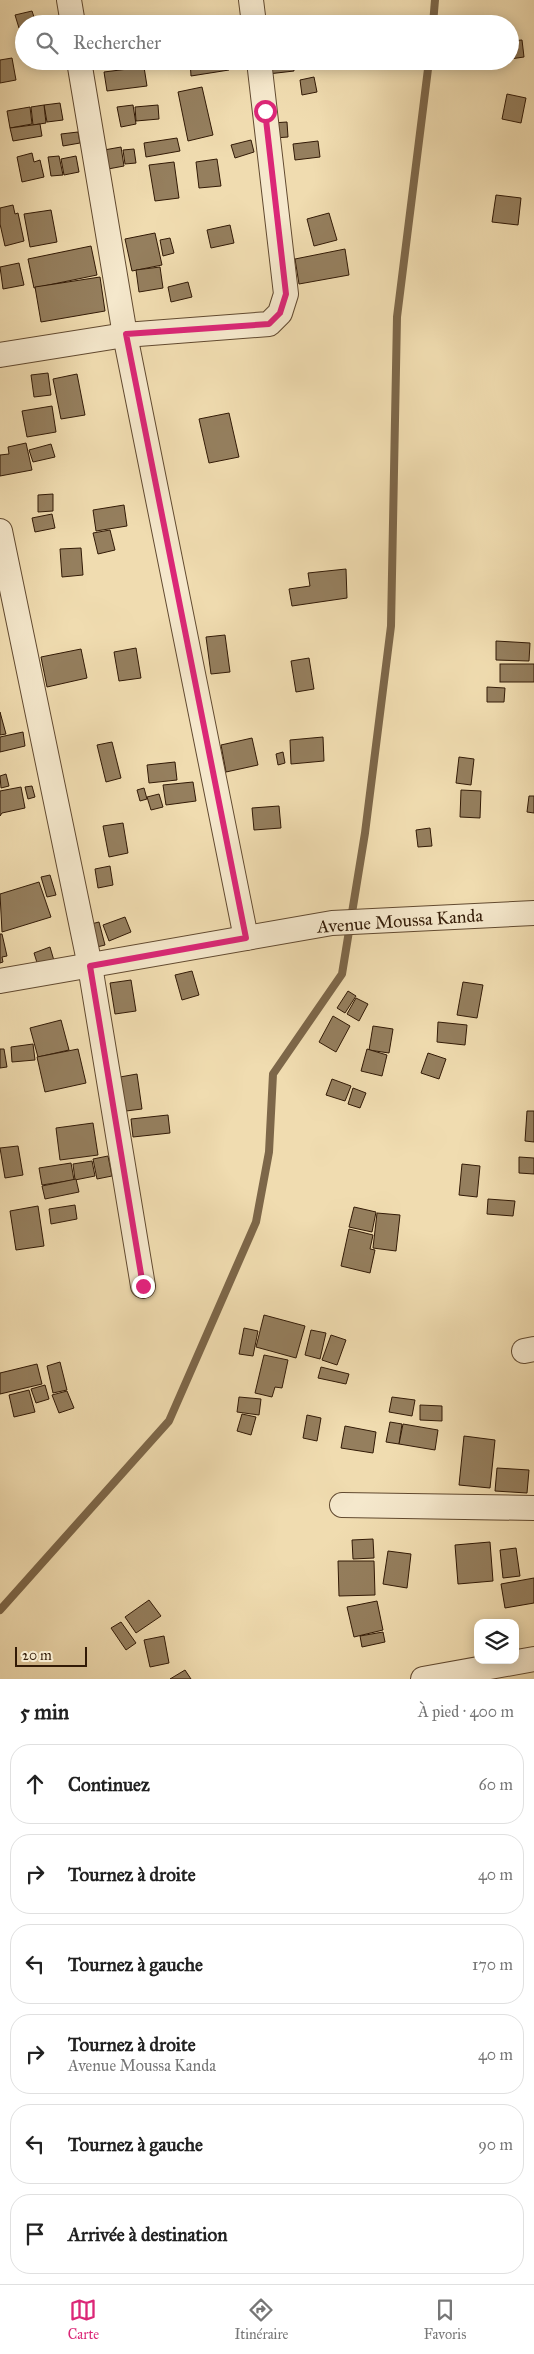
<!DOCTYPE html>
<html lang="fr">
<head>
<meta charset="utf-8">
<style>
  body { margin:0; font-family:"IM FELL Great Primer",serif; background:#f2f2f2; color:#222 }
  .controls { position:absolute; right:15px; bottom:15px; display:grid; overflow:hidden; border-radius:10px; box-shadow:0 2px 12px #0003 }
  .controls button { width:45px; height:45px; display:grid; place-items:center; padding:0; border:0; border-bottom:1px solid #e0e0e0; background:#fff; color:#222; font:25px sans-serif }
  .scale { position:absolute; left:15px; bottom:12px; width:72px; box-sizing:border-box; padding-left:5px; border:2px solid #321a06; border-top:0; font-size:14px; line-height:18px; white-space:nowrap; color:#321a06; -webkit-text-stroke:4px #f5e8cc; paint-order:stroke }
  .stop { position:absolute; width:15px; height:15px; margin:-11px; border:4px solid #db2777; border-radius:50%; background:#fff }
  .stop.end { background:#db2777; border-color:#fff; box-shadow:0 1px 5px #0008 }
  .list { margin:0; padding:0; list-style:none }
  h2 { display:flex; justify-content:space-between; align-items:center; height:65px; margin:0; padding:0 20px; font-size:21px }
  h2 small { font-size:16px; font-weight:400; color:#767676 }
  .list li { display:grid; grid-template-columns:32px 1fr auto; gap:15px; align-items:center; box-sizing:border-box; height:80px; margin:0 10px 10px; padding:0 10px; border:1px solid #e0e0e0; border-radius:20px }
  .list b { display:block; font-size:19px; white-space:nowrap }
  .list p { margin:0; font-size:16px; white-space:nowrap; color:#767676 }
  .list em { font-size:16px; font-style:normal; color:#767676 }
  .icon { flex:none; width:28px; height:28px; fill:none; stroke:currentColor; stroke-width:2; stroke-linecap:round; stroke-linejoin:round }
  .map { position:relative; flex:none; width:534px; height:1679px; overflow:hidden }
  .search { position:absolute; background:#fff; box-shadow:0 2px 12px #0003; left:15px; right:15px; top:15px; height:55px; display:flex; align-items:center; gap:12px; box-sizing:border-box; padding:0 18px; border-radius:28px; color:#767676; font-size:19px }
  .sheet { height:605px; background:#fff }
  nav { display:flex; justify-content:space-around; align-items:center; box-sizing:border-box; height:70px; border-top:1px solid #e0e0e0; background:#fff; font-size:14px; color:#767676 }
  nav a { display:grid; justify-items:center; gap:2px }
  nav .on { color:#db2777 }
  .map>svg:first-child { display:block }
</style>
</head>
<body>
<div class="map">
<svg width="534" height="1679" viewBox="0 0 534 1679">
  <rect width="100%" height="100%" fill="#f0dcb0"/>
  <filter id="stains"><feTurbulence type="fractalNoise" baseFrequency=".004" numOctaves="4"/><feColorMatrix values="0 0 0 0 .2 0 0 0 0 .09 0 0 0 0 .02 0 0 0 .5 -.17"/></filter>
  <radialGradient id="worn" r=".72"><stop offset=".6" stop-color="#630" stop-opacity="0"/><stop offset="1" stop-color="#630" stop-opacity=".3"/></radialGradient>
  <g fill="none" stroke-linecap="round" stroke-linejoin="round">
    <g stroke="#7d6749" stroke-width="8">
      <polyline points="433,24 435,0"/>
      <polyline points="0,1610 169,1421 256,1222 269,1152 273,1074 342,974 365,833 391,626 397,317 429,61"/>
    </g>
  </g>
  <g fill="#957f5e" stroke="#321a06">
    <polygon points="32,11 36,23 24,24 24,26 19,28 15,15"/>
    <polygon points="522,40 524,57 510,59 510,41"/>
    <polygon points="12,58 16,80 0,83 0,60"/>
    <polygon points="190,61 228,61 229,70 191,76"/>
    <polygon points="266,61 293,61 294,71 268,74"/>
    <polygon points="144,67 147,86 107,91 104,72"/>
    <polygon points="314,77 317,92 302,95 300,80"/>
    <polygon points="202,87 213,135 188,141 178,92"/>
    <polygon points="507,94 526,98 521,123 502,119"/>
    <polygon points="60,103 63,120 47,122 44,105"/>
    <polygon points="44,105 46,123 33,125 31,107"/>
    <polygon points="133,105 136,124 121,127 117,107"/>
    <polygon points="158,105 159,119 136,121 135,107"/>
    <polygon points="30,107 32,124 10,128 7,111"/>
    <polygon points="287,122 288,137 274,138 272,123"/>
    <polygon points="40,124 42,136 13,141 10,128"/>
    <polygon points="78,132 80,143 63,146 61,134"/>
    <polygon points="177,138 180,151 146,157 144,143"/>
    <polygon points="251,140 254,152 235,158 231,145"/>
    <polygon points="318,141 320,157 295,160 293,144"/>
    <polygon points="121,147 124,166 108,169 104,150"/>
    <polygon points="134,149 136,163 125,164 123,150"/>
    <polygon points="32,153 34,162 40,160 44,177 22,182 17,157"/>
    <polygon points="59,156 63,175 51,176 48,157"/>
    <polygon points="76,156 79,172 64,175 61,159"/>
    <polygon points="217,159 221,186 199,188 196,162"/>
    <polygon points="174,162 179,198 155,201 149,165"/>
    <polygon points="496,195 521,198 518,225 492,222"/>
    <polygon points="13,205 15,214 18,213 24,241 5,246 0,224 0,208"/>
    <polygon points="51,210 57,242 30,247 24,214"/>
    <polygon points="329,213 337,240 314,246 307,219"/>
    <polygon points="230,225 234,243 211,248 207,230"/>
    <polygon points="155,233 162,265 132,271 125,239"/>
    <polygon points="170,238 174,253 163,256 160,240"/>
    <polygon points="91,246 97,275 34,288 28,259"/>
    <polygon points="345,249 349,275 299,284 295,259"/>
    <polygon points="19,263 24,285 3,289 0,267"/>
    <polygon points="160,267 163,288 139,292 136,270"/>
    <polygon points="100,277 105,311 41,322 35,287"/>
    <polygon points="188,282 192,297 171,302 168,287"/>
    <polygon points="48,373 51,395 34,397 31,375"/>
    <polygon points="77,374 85,415 61,419 53,379"/>
    <polygon points="52,406 56,432 27,437 22,411"/>
    <polygon points="229,413 239,457 209,463 199,419"/>
    <polygon points="26,443 32,470 0,476 0,455 9,454 8,447"/>
    <polygon points="51,444 55,457 33,462 29,450"/>
    <polygon points="53,494 53,511 38,512 38,495"/>
    <polygon points="124,505 127,526 96,531 93,510"/>
    <polygon points="52,514 55,528 35,532 32,518"/>
    <polygon points="110,530 115,550 98,554 93,533"/>
    <polygon points="81,548 83,575 62,577 60,549"/>
    <polygon points="346,569 347,598 292,606 289,589 310,586 308,573"/>
    <polygon points="225,635 230,672 211,674 206,637"/>
    <polygon points="496,641 530,643 529,661 496,660"/>
    <polygon points="136,648 141,678 119,681 114,652"/>
    <polygon points="81,649 87,678 47,687 41,657"/>
    <polygon points="309,658 314,689 296,692 291,661"/>
    <rect x="500" y="664" width="34" height="18"/>
    <polygon points="487,687 505,688 504,702 487,702"/>
    <polygon points="0,712 6,734 0,735"/>
    <polygon points="23,732 25,746 0,752 0,737"/>
    <polygon points="323,737 324,761 291,764 290,740"/>
    <polygon points="252,738 258,765 226,772 221,745"/>
    <polygon points="112,742 121,778 106,782 97,745"/>
    <polygon points="283,752 285,763 278,765 276,754"/>
    <polygon points="459,757 474,759 471,785 456,783"/>
    <polygon points="175,762 177,780 149,783 147,765"/>
    <polygon points="6,774 9,786 1,788 0,776"/>
    <polygon points="193,782 196,801 166,805 163,785"/>
    <polygon points="32,786 35,797 28,799 25,787"/>
    <polygon points="21,787 25,808 2,813 0,816 0,791"/>
    <polygon points="144,788 147,799 140,801 137,790"/>
    <polygon points="461,790 481,791 480,818 460,817"/>
    <polygon points="159,794 163,807 151,810 147,797"/>
    <polygon points="529,796 534,796 534,813 527,812"/>
    <polygon points="279,806 281,828 254,830 252,808"/>
    <polygon points="123,823 128,853 109,857 103,826"/>
    <polygon points="430,828 432,846 418,847 416,830"/>
    <polygon points="110,866 113,885 98,888 95,869"/>
    <polygon points="50,875 56,895 47,897 41,877"/>
    <polygon points="39,882 51,917 2,932 0,894"/>
    <polygon points="125,917 131,932 109,941 103,925"/>
    <polygon points="99,922 105,945 89,949 83,926"/>
    <polygon points="0,934 2,934 7,956 2,957 3,962 0,963"/>
    <polygon points="50,947 55,964 39,969 34,953"/>
    <polygon points="192,971 199,995 182,1000 175,975"/>
    <polygon points="131,980 136,1011 115,1014 110,983"/>
    <polygon points="463,982 483,985 477,1018 457,1015"/>
    <polygon points="348,991 356,996 345,1013 337,1008"/>
    <polygon points="356,998 368,1004 359,1021 347,1014"/>
    <polygon points="333,1016 350,1026 336,1052 319,1042"/>
    <polygon points="61,1020 69,1050 38,1057 30,1028"/>
    <polygon points="438,1022 467,1025 465,1045 437,1042"/>
    <polygon points="373,1026 393,1029 389,1053 369,1050"/>
    <polygon points="33,1044 35,1060 12,1062 11,1047"/>
    <polygon points="0,1049 4,1049 7,1067 0,1068"/>
    <polygon points="78,1049 86,1083 45,1092 37,1057"/>
    <polygon points="367,1049 387,1055 382,1076 361,1071"/>
    <polygon points="428,1053 446,1059 439,1079 421,1073"/>
    <polygon points="137,1074 142,1109 126,1111 120,1077"/>
    <polygon points="332,1079 351,1086 345,1101 326,1095"/>
    <polygon points="353,1088 366,1093 360,1108 348,1104"/>
    <polygon points="527,1111 534,1111 534,1142 525,1141"/>
    <polygon points="168,1115 170,1133 133,1137 131,1119"/>
    <polygon points="93,1123 98,1155 60,1160 56,1128"/>
    <polygon points="18,1146 23,1175 5,1178 0,1148"/>
    <polygon points="108,1156 112,1176 97,1179 93,1159"/>
    <polygon points="519,1157 534,1158 534,1174 519,1173"/>
    <polygon points="92,1161 95,1176 75,1180 73,1164"/>
    <polygon points="71,1163 74,1180 42,1185 39,1168"/>
    <polygon points="462,1164 480,1166 477,1197 459,1195"/>
    <polygon points="76,1179 79,1192 45,1199 42,1186"/>
    <polygon points="488,1199 515,1201 513,1216 487,1214"/>
    <polygon points="75,1205 77,1219 51,1224 49,1209"/>
    <polygon points="38,1206 44,1246 16,1250 10,1211"/>
    <polygon points="354,1207 376,1212 372,1232 349,1227"/>
    <polygon points="377,1213 400,1215 396,1251 373,1248"/>
    <polygon points="349,1229 373,1235 370,1249 375,1250 370,1273 341,1266"/>
    <polygon points="264,1315 305,1326 296,1358 256,1347"/>
    <polygon points="244,1328 258,1331 253,1356 239,1354"/>
    <polygon points="311,1330 326,1333 320,1359 305,1355"/>
    <polygon points="331,1335 346,1340 337,1365 322,1360"/>
    <polygon points="264,1355 288,1360 282,1388 275,1387 272,1397 255,1393"/>
    <polygon points="60,1362 67,1390 53,1393 47,1366"/>
    <polygon points="37,1364 42,1384 0,1394 0,1373"/>
    <polygon points="321,1367 349,1374 346,1384 318,1378"/>
    <polygon points="45,1385 49,1399 36,1403 31,1389"/>
    <polygon points="29,1390 35,1412 14,1417 9,1395"/>
    <polygon points="67,1391 74,1408 59,1413 52,1395"/>
    <polygon points="239,1397 261,1399 259,1415 237,1412"/>
    <polygon points="392,1397 415,1400 412,1416 389,1412"/>
    <polygon points="420,1405 442,1406 442,1421 420,1420"/>
    <polygon points="242,1414 256,1417 251,1435 237,1431"/>
    <polygon points="307,1415 321,1418 317,1441 303,1438"/>
    <polygon points="390,1422 402,1424 399,1444 386,1442"/>
    <polygon points="403,1424 438,1430 435,1450 399,1444"/>
    <polygon points="345,1426 376,1432 373,1453 341,1448"/>
    <polygon points="464,1436 495,1440 490,1488 459,1485"/>
    <polygon points="497,1468 529,1470 527,1493 495,1491"/>
    <polygon points="373,1539 374,1558 353,1559 352,1540"/>
    <polygon points="490,1542 493,1581 458,1584 455,1545"/>
    <polygon points="516,1548 520,1576 503,1578 500,1550"/>
    <polygon points="388,1551 411,1554 407,1588 383,1584"/>
    <polygon points="338,1561 374,1561 375,1595 339,1596"/>
    <polygon points="534,1578 534,1603 505,1608 501,1584"/>
    <polygon points="149,1600 161,1616 136,1633 125,1617"/>
    <polygon points="377,1601 383,1630 354,1637 347,1607"/>
    <polygon points="121,1622 136,1643 126,1650 111,1628"/>
    <polygon points="383,1632 385,1642 362,1647 360,1636"/>
    <polygon points="164,1636 169,1663 150,1667 144,1640"/>
    <polygon points="185,1670 191,1679 170,1679"/>
  </g>
  <g fill="none" stroke-linecap="round" stroke-linejoin="round">
    <defs>
      <g id="minor">
        <polyline points="69,0 73,24"/>
        <polyline points="251,0 254,24"/>
        <polyline points="79,61 125,335 246,938"/>
        <polyline points="0,355 125,335 269,324 280,313 286,294 259,61"/>
        <polyline points="0,531 90,966 143,1286"/>
        <polyline points="0,981 332,923 534,913"/>
        <polyline points="524,1351 534,1349"/>
        <polyline points="342,1505 534,1508"/>
        <polyline points="423,1679 534,1659"/>
      </g>
    </defs>
    <use href="#minor" stroke="#624a30" stroke-width="26"/>
    <use href="#minor" stroke="#f5e8cc" stroke-width="24"/>
  </g>
  <g fill="none" stroke-linecap="round" stroke-linejoin="round">
    <polyline stroke="#db2777" stroke-width="6" points="143,1286 90,966 246,938 126,334 269,324 280,313 286,294 265,111"/>
  </g>
  <g text-anchor="middle" stroke-width="4" stroke-linejoin="round" paint-order="stroke">
    <g font-size="18" fill="#321a06" stroke="#f5e8cc">
      <text transform="translate(400 921) rotate(-4)" y="6">Avenue Moussa Kanda</text>
    </g>
  </g>
  <rect width="100%" height="100%" filter="url(#stains)"/>
  <rect width="100%" height="100%" fill="url(#worn)"/>
</svg>
<div class="controls">
<button><svg class="icon" aria-label="layers" viewBox="0 0 24 24"><path d="M12 4l9 5-9 5-9-5zM3 14l9 5 9-5"/></svg></button>
</div>
<div class="scale">20 m</div>
<div class="stop" style="left:265px;top:111px"></div>
<div class="stop end" style="left:143px;top:1286px"></div>
<div class="search"><svg class="icon" aria-label="search" viewBox="0 0 24 24"><circle cx="10" cy="10" r="6"/><path d="M15 15l6 6"/></svg>Rechercher</div>
</div>
<section class="sheet">
<h2>5 min<small>À pied · 400 m</small></h2>
<ul class="list">
<li><svg class="icon" aria-label="ahead" viewBox="0 0 24 24"><path d="M12 20V5M6 11l6-6 6 6"/></svg><div><b>Continuez</b></div><em>60 m</em></li>
<li><svg class="icon" aria-label="right" viewBox="0 0 24 24"><path d="M7 20v-9h11M14 6l5 5-5 5"/></svg><div><b>Tournez à droite</b></div><em>40 m</em></li>
<li><svg class="icon" aria-label="left" viewBox="0 0 24 24"><path d="M17 20v-9H6M10 6l-5 5 5 5"/></svg><div><b>Tournez à gauche</b></div><em>170 m</em></li>
<li><svg class="icon" aria-label="right" viewBox="0 0 24 24"><path d="M7 20v-9h11M14 6l5 5-5 5"/></svg><div><b>Tournez à droite</b><p>Avenue Moussa Kanda</p></div><em>40 m</em></li>
<li><svg class="icon" aria-label="left" viewBox="0 0 24 24"><path d="M17 20v-9H6M10 6l-5 5 5 5"/></svg><div><b>Tournez à gauche</b></div><em>90 m</em></li>
<li><svg class="icon" aria-label="arrive" viewBox="0 0 24 24"><path d="M6 21V4h12l-3 4 3 4H6"/></svg><div><b>Arrivée à destination</b></div></li>
</ul>
</section>
<nav>
<a class="on"><svg class="icon" aria-label="map" viewBox="0 0 24 24"><path d="M3 6l6-2 6 2 6-2v14l-6 2-6-2-6 2zM9 4v14M15 6v14"/></svg>Carte</a>
<a><svg class="icon" aria-label="directions" viewBox="0 0 24 24"><path d="M12 3l9 9-9 9-9-9zM9 14v-3h6M13 9l2 2-2 2"/></svg>Itinéraire</a>
<a><svg class="icon" aria-label="saved" viewBox="0 0 24 24"><path d="M7 4h10v16l-5-4-5 4z"/></svg>Favoris</a>
</nav>
</body>
</html>
